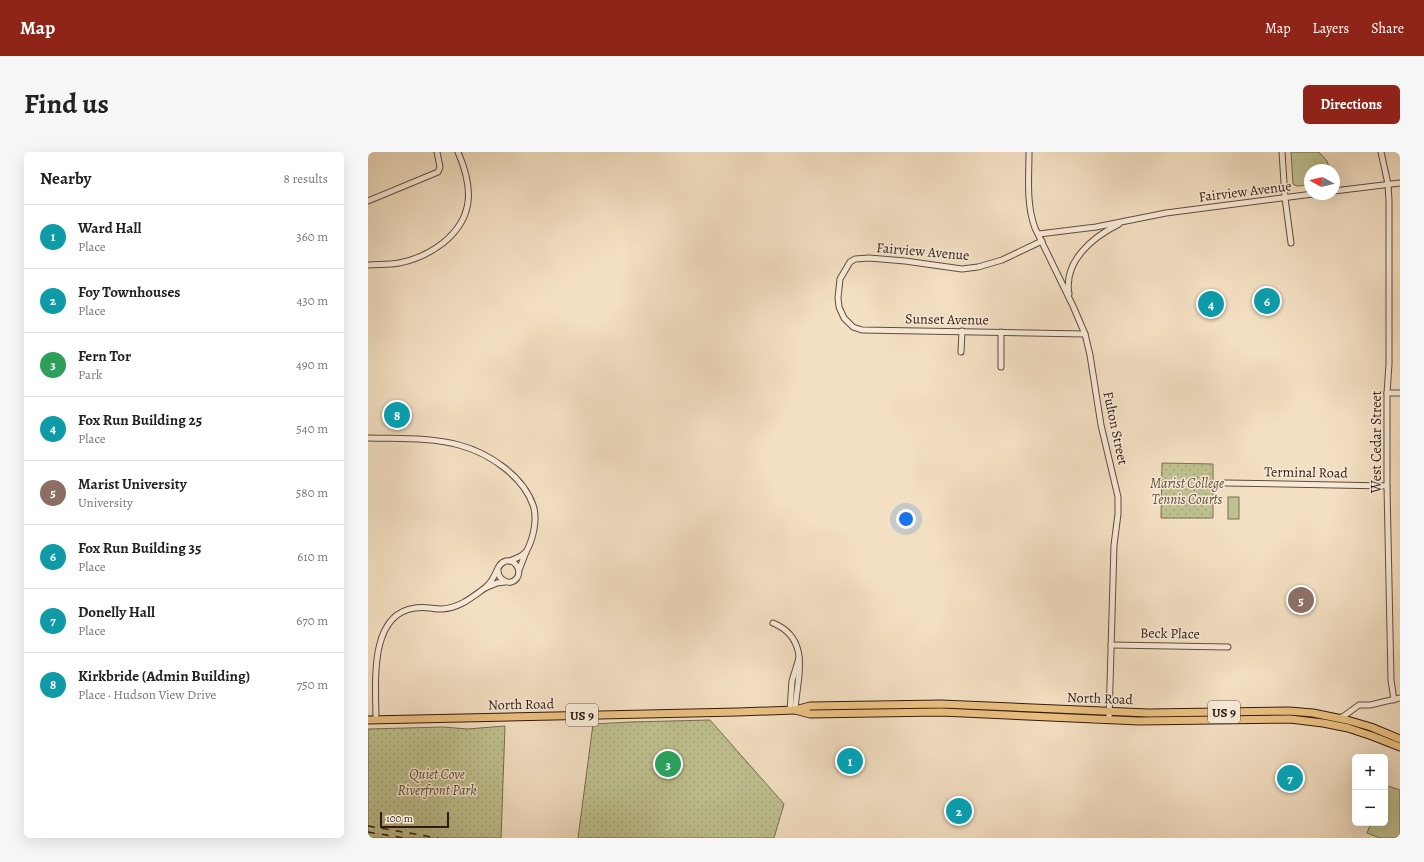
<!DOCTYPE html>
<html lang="en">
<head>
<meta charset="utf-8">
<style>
  body { margin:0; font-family:Alegreya,serif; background:#f6f6f6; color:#222 }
  .controls { position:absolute; right:12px; bottom:12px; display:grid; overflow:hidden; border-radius:6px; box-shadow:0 4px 16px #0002 }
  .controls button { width:36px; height:36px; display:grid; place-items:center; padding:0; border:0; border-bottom:1px solid #e0e0e0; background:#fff; color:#222; font:20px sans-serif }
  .compass { position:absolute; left:936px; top:12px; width:36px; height:36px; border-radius:50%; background:#fff; box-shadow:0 4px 16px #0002; rotate:278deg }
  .scale { position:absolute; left:12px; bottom:10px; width:69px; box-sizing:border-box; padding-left:4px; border:2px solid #311a12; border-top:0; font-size:11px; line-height:14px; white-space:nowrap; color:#311a12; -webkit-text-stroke:3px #f7ead7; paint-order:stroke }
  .you { position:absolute; left:538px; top:367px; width:14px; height:14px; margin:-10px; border:3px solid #fff; border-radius:50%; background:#1a73e8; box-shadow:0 0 0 6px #1a73e833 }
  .badge { display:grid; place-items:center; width:26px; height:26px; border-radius:50%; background:#8f2418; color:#fff; font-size:13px; font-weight:700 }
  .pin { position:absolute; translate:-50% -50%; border:2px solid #fff; box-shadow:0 1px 4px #0006 }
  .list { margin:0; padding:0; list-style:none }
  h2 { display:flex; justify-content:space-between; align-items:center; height:52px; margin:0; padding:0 16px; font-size:17px }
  h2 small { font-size:13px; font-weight:400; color:#767676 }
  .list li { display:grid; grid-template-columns:26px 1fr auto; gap:12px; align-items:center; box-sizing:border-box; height:64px; padding:0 16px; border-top:1px solid #e0e0e0 }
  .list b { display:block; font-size:15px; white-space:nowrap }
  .list p { margin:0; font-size:13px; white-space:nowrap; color:#767676 }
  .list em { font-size:13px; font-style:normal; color:#767676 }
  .map { position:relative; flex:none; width:1032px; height:686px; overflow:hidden; border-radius:6px }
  header { display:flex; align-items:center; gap:24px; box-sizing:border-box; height:56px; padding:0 20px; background:#8f2418; color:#fff }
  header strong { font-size:19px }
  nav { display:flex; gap:22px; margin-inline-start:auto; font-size:14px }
  .intro { display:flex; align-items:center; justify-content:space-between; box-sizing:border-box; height:96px; padding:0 24px }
  h1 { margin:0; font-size:28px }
  .button { padding:10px 18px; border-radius:6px; background:#8f2418; color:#fff; font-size:14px; font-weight:700 }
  main { display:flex; gap:24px; padding:0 24px }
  aside { flex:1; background:#fff; border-radius:6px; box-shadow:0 4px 16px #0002 }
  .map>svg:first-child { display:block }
</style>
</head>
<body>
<header>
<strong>Map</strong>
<nav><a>Map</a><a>Layers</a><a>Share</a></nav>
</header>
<div class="intro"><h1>Find us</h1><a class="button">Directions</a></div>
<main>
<aside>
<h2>Nearby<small>8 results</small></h2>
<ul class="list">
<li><span class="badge" style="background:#0f9aa8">1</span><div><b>Ward Hall</b><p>Place</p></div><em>360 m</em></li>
<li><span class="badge" style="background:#0f9aa8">2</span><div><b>Foy Townhouses</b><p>Place</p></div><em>430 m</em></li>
<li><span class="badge" style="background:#2e9e5b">3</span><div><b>Fern Tor</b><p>Park</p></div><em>490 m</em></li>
<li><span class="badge" style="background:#0f9aa8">4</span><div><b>Fox Run Building 25</b><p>Place</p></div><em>540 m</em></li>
<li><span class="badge" style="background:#8d6e63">5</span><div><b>Marist University</b><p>University</p></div><em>580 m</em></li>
<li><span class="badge" style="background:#0f9aa8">6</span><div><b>Fox Run Building 35</b><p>Place</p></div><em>610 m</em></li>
<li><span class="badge" style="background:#0f9aa8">7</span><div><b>Donelly Hall</b><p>Place</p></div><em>670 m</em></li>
<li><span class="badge" style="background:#0f9aa8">8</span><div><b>Kirkbride (Admin Building)</b><p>Place · Hudson View Drive</p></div><em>750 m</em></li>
</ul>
</aside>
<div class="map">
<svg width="1032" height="686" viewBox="0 0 1032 686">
  <defs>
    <pattern id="green-dots" width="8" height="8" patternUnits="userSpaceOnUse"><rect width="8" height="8" fill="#bfc190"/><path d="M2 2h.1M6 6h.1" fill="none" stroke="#a5a57b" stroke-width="1.8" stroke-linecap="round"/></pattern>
  </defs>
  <rect width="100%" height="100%" fill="#f3dfc2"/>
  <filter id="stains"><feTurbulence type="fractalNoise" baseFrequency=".005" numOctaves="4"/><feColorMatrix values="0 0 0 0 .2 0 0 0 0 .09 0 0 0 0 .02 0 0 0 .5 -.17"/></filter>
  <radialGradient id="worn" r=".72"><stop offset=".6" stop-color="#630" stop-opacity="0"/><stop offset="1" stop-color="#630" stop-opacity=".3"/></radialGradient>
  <g fill="url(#green-dots)" stroke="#786e51">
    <polygon points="794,311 845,312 845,366 793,366"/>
    <polygon points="342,568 416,652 406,686 210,686 225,572 262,570"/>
    <polygon points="137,574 133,686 0,686 0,577 76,575 99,577"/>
  </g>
  <g fill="#bfc190" stroke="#786e51">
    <polygon points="923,0 951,0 959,9 962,18 942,18 942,33 929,34 925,32"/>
    <rect x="860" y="345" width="11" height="22"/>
    <polygon points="1017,633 1032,638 1032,686 1012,686 999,681 1003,671 1017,671"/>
  </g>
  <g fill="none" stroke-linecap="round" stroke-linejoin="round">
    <defs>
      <g id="minor">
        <path d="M661,0C661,25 658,52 667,76L705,154L717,182L722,203L733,273L750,345V362L746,393L741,568"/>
        <polyline points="914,0 917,46 923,91"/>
        <polyline points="1013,0 1020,32 1021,49 1021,212 1019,241 1019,334 1023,528 1026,548"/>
        <polyline points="966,39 1032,31"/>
        <polyline points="0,49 70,20 72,15 69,0"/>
        <polyline points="671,82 728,75 798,61 945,42"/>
        <polyline points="674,89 634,108 610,115 594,117 537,109 501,106 487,107 482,110 472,127 470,146 471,155 476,166 485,175 494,178 717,182"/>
        <path d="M0,113C10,112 20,113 31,111C47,108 62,101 75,91C107,65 105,35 90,0"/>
        <path d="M701,142C695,109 725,85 751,72"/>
        <polyline points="633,180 633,215"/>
        <polyline points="593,200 594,179"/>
        <polyline points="1019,241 1032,241"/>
        <path d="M0,286C30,287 62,285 91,293C121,301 155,324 165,353C170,367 165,388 158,400"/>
        <polyline points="857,331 1019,334"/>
        <polyline points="142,409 153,404 158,400 151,418"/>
        <path d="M130,418C130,428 142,435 149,426C154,418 147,407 138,409C130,411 129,420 125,426C123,430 120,433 117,436L129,431L137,430"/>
        <path d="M405,471C444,487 429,526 427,558"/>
        <polyline points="743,493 860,495"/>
        <polyline points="422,558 424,529 431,506"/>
        <polyline points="970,566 976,564 991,553 1002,553 1032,546"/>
        <path d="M8,568C8,533 0,462 47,456C56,454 65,457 74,457C92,456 104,445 117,436"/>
      </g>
      <g id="highway">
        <polyline points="427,558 442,562 573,560 771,569 922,567 955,571 980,576 1004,584 1032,595"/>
        <polyline points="0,568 370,560 427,558 442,554 573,552 780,561 921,559 945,561 979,568 1003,575 1032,587"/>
      </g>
    </defs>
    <use href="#minor" stroke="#624b3e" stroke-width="7"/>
    <use href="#highway" stroke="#311a12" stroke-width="9"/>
    <use href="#minor" stroke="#f7ead7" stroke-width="5"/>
    <use href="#highway" stroke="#eac081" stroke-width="7"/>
    <g stroke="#311a12" stroke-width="1.5" stroke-dasharray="7 7" stroke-linecap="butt">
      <polyline points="0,674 70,686"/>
      <polyline points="0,680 36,686"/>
    </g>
  </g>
  <g text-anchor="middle" stroke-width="3" stroke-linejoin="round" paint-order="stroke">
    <g fill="#f7ead7" stroke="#6c584d" stroke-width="1">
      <rect x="840" y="549" width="32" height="22" rx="3"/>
      <rect x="198" y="552" width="32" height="22" rx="3"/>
    </g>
    <g font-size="13" font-weight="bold" fill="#311a12">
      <text x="856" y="565">US 9</text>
      <text x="214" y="568">US 9</text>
    </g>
    <g font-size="14" fill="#311a12" stroke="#f7ead7">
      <text transform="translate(877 39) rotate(-7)" y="5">Fairview Avenue</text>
      <text transform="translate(555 99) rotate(5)" y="5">Fairview Avenue</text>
      <text transform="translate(579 167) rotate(1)" y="5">Sunset Avenue</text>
      <text transform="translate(748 276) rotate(78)" y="5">Fulton Street</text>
      <text transform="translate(1008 290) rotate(-90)" y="5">West Cedar Street</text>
      <text transform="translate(938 320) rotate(1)" y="5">Terminal Road</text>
      <text transform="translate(802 481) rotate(1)" y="5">Beck Place</text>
      <text transform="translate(732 546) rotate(2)" y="5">North Road</text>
      <text transform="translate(153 552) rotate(-1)" y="5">North Road</text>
    </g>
    <g font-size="14" font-style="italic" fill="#5c4c38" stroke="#f7ead7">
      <text x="819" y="336">Marist College<tspan x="819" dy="16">Tennis Courts</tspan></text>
      <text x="69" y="627">Quiet Cove<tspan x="69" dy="16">Riverfront Park</tspan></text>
    </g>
  </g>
  <rect width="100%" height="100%" filter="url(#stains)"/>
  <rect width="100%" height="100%" fill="url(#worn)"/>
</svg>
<div class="controls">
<button>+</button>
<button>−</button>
</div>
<svg class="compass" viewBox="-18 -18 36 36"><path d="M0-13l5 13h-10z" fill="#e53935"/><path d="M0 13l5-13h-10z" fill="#767676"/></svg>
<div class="scale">100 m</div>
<div class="you"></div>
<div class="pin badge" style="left:482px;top:609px;background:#0f9aa8">1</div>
<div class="pin badge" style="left:591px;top:659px;background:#0f9aa8">2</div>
<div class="pin badge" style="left:300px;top:612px;background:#2e9e5b">3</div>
<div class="pin badge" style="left:843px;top:152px;background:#0f9aa8">4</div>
<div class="pin badge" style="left:933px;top:448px;background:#8d6e63">5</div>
<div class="pin badge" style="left:899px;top:149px;background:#0f9aa8">6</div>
<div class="pin badge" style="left:922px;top:626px;background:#0f9aa8">7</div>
<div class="pin badge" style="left:29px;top:263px;background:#0f9aa8">8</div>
</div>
</main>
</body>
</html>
